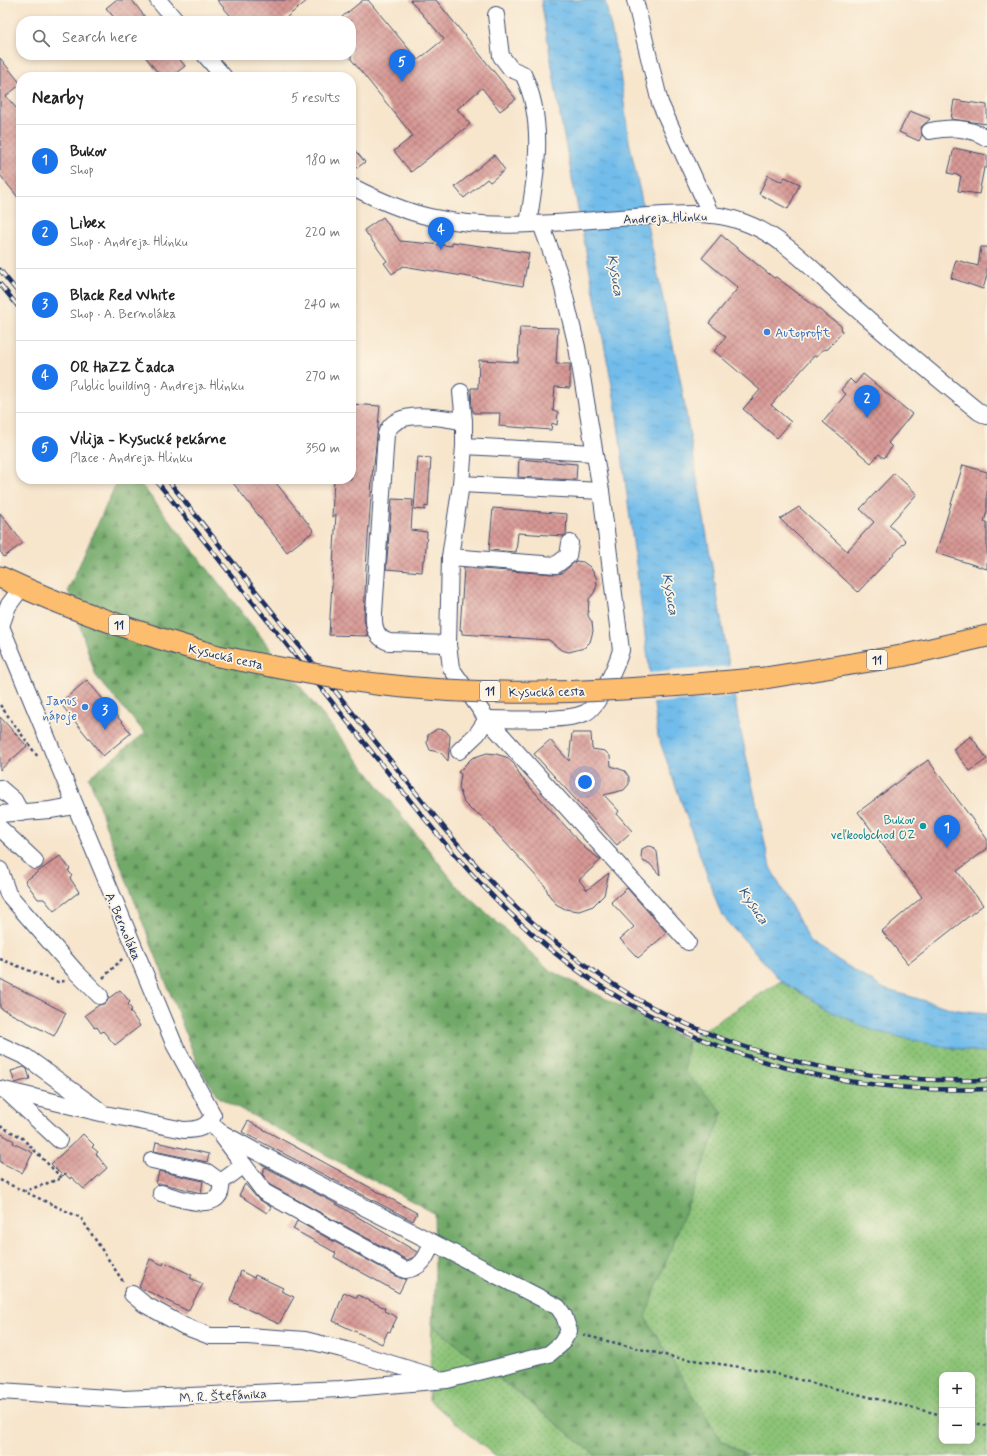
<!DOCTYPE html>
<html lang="en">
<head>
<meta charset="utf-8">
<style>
  body { margin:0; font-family:Mynerve,sans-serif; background:#f6f6f6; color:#222 }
  .controls { position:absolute; right:12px; bottom:12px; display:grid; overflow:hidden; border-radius:8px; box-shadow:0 2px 6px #0003 }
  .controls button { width:36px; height:36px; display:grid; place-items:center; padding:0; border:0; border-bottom:1px solid #e0e0e0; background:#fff; color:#222; font:20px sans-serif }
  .you { position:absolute; left:585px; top:782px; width:14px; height:14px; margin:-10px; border:3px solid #fff; border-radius:50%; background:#1a73e8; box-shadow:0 0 0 6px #1a73e833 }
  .badge { display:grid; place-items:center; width:26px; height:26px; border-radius:50%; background:#1a73e8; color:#fff; font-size:13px; font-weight:700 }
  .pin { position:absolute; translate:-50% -33px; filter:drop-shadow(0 1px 2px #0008) }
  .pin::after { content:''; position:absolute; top:21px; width:14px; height:12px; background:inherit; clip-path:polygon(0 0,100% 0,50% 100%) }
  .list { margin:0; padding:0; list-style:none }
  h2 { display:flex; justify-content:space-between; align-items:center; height:52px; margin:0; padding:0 16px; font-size:17px }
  h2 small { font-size:13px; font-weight:400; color:#767676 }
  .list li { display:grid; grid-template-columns:26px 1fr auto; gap:12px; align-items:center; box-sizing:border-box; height:72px; padding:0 16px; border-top:1px solid #e0e0e0 }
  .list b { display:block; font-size:15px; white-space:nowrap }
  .list p { margin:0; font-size:13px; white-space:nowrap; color:#767676 }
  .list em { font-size:13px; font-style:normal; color:#767676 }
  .icon { flex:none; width:22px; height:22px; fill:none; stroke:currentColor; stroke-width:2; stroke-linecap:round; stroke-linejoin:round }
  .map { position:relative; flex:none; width:987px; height:1456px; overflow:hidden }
  .search { position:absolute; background:#fff; box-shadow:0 2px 6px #0003; left:16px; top:16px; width:340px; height:44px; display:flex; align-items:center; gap:10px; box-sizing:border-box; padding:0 14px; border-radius:16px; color:#767676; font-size:15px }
  .panel { position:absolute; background:#fff; box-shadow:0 2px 6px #0003; left:16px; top:72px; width:340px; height:412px; border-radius:16px }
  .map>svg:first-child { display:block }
</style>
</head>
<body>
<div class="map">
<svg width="987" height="1456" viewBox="0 0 987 1456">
  <defs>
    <pattern id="green-dots" width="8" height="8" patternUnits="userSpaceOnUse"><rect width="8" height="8" fill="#8cc377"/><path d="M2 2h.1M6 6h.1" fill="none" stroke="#729f65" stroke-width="1.8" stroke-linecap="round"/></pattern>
    <pattern id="forest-firs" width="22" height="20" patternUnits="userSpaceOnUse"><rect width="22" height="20" fill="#71a968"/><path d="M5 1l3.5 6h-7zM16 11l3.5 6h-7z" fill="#5c8a59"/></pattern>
    <pattern id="water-ripples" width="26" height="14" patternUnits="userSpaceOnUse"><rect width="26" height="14" fill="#71bcea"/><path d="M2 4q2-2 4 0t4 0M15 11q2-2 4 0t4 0" fill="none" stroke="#5c99c1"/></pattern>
    <pattern id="building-cross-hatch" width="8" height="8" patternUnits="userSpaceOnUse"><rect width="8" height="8" fill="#d79894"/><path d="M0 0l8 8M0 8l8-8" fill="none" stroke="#ae7c7c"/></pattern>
  </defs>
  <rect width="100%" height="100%" fill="#fcf5e5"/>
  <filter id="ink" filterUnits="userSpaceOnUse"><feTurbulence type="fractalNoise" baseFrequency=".025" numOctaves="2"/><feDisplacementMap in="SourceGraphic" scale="8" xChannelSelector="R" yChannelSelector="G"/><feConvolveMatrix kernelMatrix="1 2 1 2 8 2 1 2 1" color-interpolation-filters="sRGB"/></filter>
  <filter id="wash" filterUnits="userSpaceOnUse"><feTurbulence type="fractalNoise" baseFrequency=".012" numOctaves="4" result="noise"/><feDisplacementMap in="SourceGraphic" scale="16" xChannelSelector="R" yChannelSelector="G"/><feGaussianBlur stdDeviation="0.9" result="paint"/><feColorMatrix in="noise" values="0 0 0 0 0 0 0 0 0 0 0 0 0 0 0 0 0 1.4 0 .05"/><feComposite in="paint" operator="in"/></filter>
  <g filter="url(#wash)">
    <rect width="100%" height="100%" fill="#f7e5cc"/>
    <g fill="url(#green-dots)" stroke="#54796a" fill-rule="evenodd">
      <path d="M781,981L834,1013L935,1045L987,1053V1456H748L721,1440L644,1317L723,1112L683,1071L688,1040ZM942,1375H972V1441H942Z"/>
      <polygon points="432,1325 597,1456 495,1456 429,1400"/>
    </g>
    <polygon fill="url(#forest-firs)" stroke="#466c63" points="118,479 137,479 457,886 551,971 688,1040 684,1071 723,1112 645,1317 721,1440 748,1456 597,1456 432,1325 435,1272 434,1213 220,1098 199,1068 109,835 89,777 145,733 96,676 68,590"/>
    <polygon fill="url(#water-ripples)" stroke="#4676a4" points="541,0 605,0 619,66 629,141 680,378 738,718 770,867 811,943 884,989 957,1010 987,1013 987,1053 935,1045 874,1031 834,1013 781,981 721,914 658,736 615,401 561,121"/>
    <polygon fill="#f7e5cc" points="731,666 736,696 652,703 648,673"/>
    <g id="blocks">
      <g fill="url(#building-cross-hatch)">
        <polygon points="116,0 132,0 148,21 117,21 106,8"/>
        <polygon points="217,0 308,0 282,21 235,21"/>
        <polygon points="363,0 368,0 418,60 444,39 410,0 436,0 516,99 500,111 482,88 457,109 470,124 411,172 394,151 413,136 351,59 351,21 337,21"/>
        <polygon points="144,55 176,55 185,66 171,77 161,77"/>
        <polygon points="0,58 21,84 6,96 21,114 21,201 0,175"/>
        <polygon points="954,100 987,105 987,124 951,119"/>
        <polygon points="910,111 930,119 921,127 922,135 919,141 899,132"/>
        <polygon points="351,146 365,162 357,168 351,165"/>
        <polygon points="954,148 987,155 987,168 984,168 979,194 958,191 961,176 948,173"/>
        <polygon points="494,155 505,170 490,182 487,179 464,198 455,187"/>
        <polygon points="768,175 782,182 785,177 800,184 788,209 759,194"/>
        <polygon points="383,217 400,241 452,246 452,242 529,253 523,286 403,266 392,274 384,263 387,261 364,230"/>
        <polygon points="721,235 774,278 776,277 841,326 842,332 828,349 822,350 817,356 814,356 771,405 791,422 777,438 743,409 760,390 714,351 726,337 709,323 738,288 702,258"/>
        <polygon points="981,247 987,247 987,275 983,289 951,278 956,260 978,266"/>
        <polygon points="520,327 558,328 556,364 570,364 570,388 555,387 553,411 558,412 557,425 552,423 551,430 499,426 500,413 474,413 472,409 471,388 478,388 479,360 518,362"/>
        <polygon points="863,374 912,414 888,443 892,447 884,458 879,454 871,463 823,422 846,394 841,390 850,379 855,384"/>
        <polygon points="351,404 380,406 374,465 373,465 366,568 364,619 368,636 329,635 336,514 332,517 334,479 351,479"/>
        <polygon points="418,457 431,458 428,507 425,506 425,510 414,509"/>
        <polygon points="519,459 577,464 576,480 518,477"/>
        <polygon points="963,465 987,472 987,511 984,522 987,522 987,569 936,553"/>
        <polygon points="894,473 917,494 889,525 906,541 858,592 780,519 799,507 847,551 874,522 860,509"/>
        <polygon points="230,479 273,479 314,531 287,552"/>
        <polygon points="392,499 413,500 411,530 427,532 425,560 423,560 422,572 386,569"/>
        <polygon points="493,508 567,514 566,535 564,536 518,533 516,552 489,550"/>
        <polygon points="0,513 23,543 4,557 0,551"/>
        <polygon points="576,561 583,562 590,567 596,577 597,585 594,593 589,599 588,616 592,622 593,631 590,642 584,648 569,652 561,650 549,640 462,634 462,630 460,630 464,568 555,574 562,573"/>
        <polygon points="87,680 131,733 103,756 60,703"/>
        <polygon points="0,717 27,746 0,770"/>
        <polygon points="437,729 445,730 450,736 448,761 441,753 430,750 427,743 428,735"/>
        <polygon points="572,733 591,733 592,749 605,751 610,756 611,766 625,771 629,777 629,784 624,790 604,795 619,811 617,814 632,831 617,845 534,754 550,740 569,761"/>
        <polygon points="971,736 987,759 970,771 953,749"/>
        <polygon points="487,753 496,754 506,757 514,764 521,777 586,849 601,860 579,880 587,890 609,873 604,895 593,906 579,911 565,909 556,904 549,895 545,886 480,815 471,810 464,803 459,788 461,774 458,772 472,758"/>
        <polygon points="928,760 987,839 987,849 957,871 983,905 908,964 882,931 922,897 858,812"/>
        <polygon points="648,846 653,847 657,852 660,875 649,863 644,862 641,857 642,849"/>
        <polygon points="60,856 70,869 68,870 72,876 70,878 79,892 54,911 44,899 38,899 25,881"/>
        <polygon points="627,888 667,933 638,958 620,939 634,927 611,902"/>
        <polygon points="0,979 66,1013 54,1036 0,1008"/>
        <polygon points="120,990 130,1002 128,1004 132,1010 130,1011 140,1026 115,1045 103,1031 101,1033 97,1027 95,1028 85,1015 99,1005 106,1003 109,998"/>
        <polygon points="24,1067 27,1069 30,1079 15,1083 11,1071"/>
        <polygon points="248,1121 417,1213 413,1221 242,1132"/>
        <polygon points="0,1133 14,1141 13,1143 33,1153 22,1173 0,1162"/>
        <polygon points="83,1134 94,1145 92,1147 98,1152 96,1154 107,1168 84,1189 71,1177 70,1179 65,1174 63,1176 51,1164"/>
        <polygon points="156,1142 209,1154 207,1162 154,1151"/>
        <polygon points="265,1167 331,1201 417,1252 414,1257 407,1260 270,1185 262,1173"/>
        <polygon points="159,1171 203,1181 201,1193 164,1184 156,1184"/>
        <polygon points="245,1184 257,1198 271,1207 267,1213 239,1195"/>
        <polygon points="297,1221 400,1278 406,1279 399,1293 334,1257 336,1253 293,1229"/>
        <polygon points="150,1259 163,1265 164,1262 192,1275 190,1278 203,1284 188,1311 139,1287"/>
        <polygon points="241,1271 254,1278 255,1275 283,1288 281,1291 294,1297 279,1324 230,1301"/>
        <polygon points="344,1292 357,1298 358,1295 385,1308 384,1311 397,1317 390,1332 388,1331 382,1344 333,1321"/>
      </g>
    </g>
  </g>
  <g filter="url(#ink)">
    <use href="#blocks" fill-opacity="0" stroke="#3c4a6e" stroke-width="1"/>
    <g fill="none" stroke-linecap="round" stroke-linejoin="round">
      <defs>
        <g id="minor">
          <polyline points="158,0 176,21"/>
          <polyline points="635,0 660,103 711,215"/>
          <path d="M496,15L501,56L511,69L523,74C546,121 536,175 528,224"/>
          <polyline points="205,55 224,77"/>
          <path d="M930,131C951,127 968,127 987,138"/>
          <path d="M351,186C376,199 403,211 430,217C497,232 567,221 634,217C669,215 709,209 743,222C783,236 813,270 844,298C888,337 933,375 979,412L987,416"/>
          <polyline points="461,392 464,421 464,446 461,484 450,557 448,644 451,668 487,719 688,942"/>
          <polyline points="464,446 594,453"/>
          <polyline points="461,484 601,491"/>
          <polyline points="450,557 556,565 568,556 570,543"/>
          <path d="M0,624L175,1046L213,1115C207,1128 197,1130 184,1130L105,1114L0,1089"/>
          <polyline points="1,626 8,606 22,587"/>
          <path d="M448,644L389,642C376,638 373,627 374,613L386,434C396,406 442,419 464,421"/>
          <path d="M459,751L477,734L487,719C511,719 565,722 585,713C599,707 617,664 621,650L601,491L577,347L560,276L541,224"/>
          <polyline points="0,788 14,800 21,813"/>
          <polyline points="0,814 50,810 74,806"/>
          <polyline points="0,828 35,861"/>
          <polyline points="0,870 8,894 76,972 100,996"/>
          <polyline points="0,1045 26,1057 99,1110"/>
          <polyline points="6,1091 59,1140"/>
          <path d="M223,1137L264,1192L405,1270C422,1268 427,1257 432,1242"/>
          <polyline points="152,1160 207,1172 221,1182"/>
          <path d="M161,1193C178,1198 225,1216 221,1182L244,1165"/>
          <polyline points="132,1294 144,1304 184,1326 210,1336 247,1336 305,1340 346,1350 435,1377"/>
          <polyline points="0,1391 123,1399 340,1389 447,1380 549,1354 561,1344 569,1331 564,1316 558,1307 253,1150 220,1132 209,1122"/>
        </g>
        <g id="major">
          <path d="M0,577C70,610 144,635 218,656"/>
          <polyline points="765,678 901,656 987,636"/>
        </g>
      </defs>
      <use href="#minor" stroke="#3c4a6e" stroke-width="18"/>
      <use href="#major" stroke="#3c4a6e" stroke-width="23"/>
      <g stroke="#3c4a6e" stroke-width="2.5" stroke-dasharray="3 3" stroke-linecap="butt">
        <polyline points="0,705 38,757"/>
        <polyline points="0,959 58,982 65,981"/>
        <polyline points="103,978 123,958"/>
        <polyline points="0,1126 21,1137 62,1178 25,1191"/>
        <polyline points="0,1180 81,1218 124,1283"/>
        <polyline points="583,1335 673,1357 760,1370 942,1415"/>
        <polyline points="972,1422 987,1426"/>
      </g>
      <use href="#minor" stroke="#fff" stroke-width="16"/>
      <use href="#major" stroke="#fcbd6e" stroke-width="21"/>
      <defs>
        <g id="rail">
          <polyline points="0,270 21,296"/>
          <polyline points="0,284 21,310"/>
          <path d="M155,479C222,563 289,647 355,731C407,796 457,864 518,921C644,1040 816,1096 987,1089"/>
          <path d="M167,479C233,563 300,647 367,731C413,788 457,848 509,900C640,1031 804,1085 987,1080"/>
        </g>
      </defs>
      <use href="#rail" stroke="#1b2f5e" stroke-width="4.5"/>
      <use href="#rail" stroke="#fcf5e5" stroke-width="3" stroke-dasharray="9" stroke-linecap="butt"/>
      <defs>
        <path id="major-bridge" d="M218,656C271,666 323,677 376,684C505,700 636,690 765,678"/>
      </defs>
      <use href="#major-bridge" stroke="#3c4a6e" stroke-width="23" stroke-linecap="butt"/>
      <use href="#major-bridge" stroke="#fcbd6e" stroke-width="21"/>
    </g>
  </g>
  <g fill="#3f7fe0" stroke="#fcf5e5" stroke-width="1.5">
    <circle cx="767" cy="332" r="4"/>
    <circle cx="85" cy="707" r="4"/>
  </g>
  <circle fill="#0f9aa8" stroke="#fcf5e5" stroke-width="1.5" cx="923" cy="826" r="4"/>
  <g text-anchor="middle" stroke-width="3.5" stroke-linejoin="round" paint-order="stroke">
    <g fill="#fcf5e5" stroke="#5e6a86" stroke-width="1">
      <rect x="109" y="615" width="20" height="20" rx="3"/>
      <rect x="867" y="650" width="20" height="20" rx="3"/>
      <rect x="480" y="681" width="20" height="20" rx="3"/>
    </g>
    <g font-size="12" font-weight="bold" fill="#1b2f5e">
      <text x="119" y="629">11</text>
      <text x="877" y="664">11</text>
      <text x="490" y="695">11</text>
    </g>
    <g font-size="13" fill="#1b2f5e" stroke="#fcf5e5">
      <text transform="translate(665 217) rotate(-2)" y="5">Andreja Hlinku</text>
      <text transform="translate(226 656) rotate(13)" y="5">Kysucká cesta</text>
      <text transform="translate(547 691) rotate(-1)" y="5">Kysucká cesta</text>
      <text transform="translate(124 926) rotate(67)" y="5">A. Bernoláka</text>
      <text transform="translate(223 1395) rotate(-3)" y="5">M. R. Štefánika</text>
    </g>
    <g font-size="13" fill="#366cbe" stroke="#fcf5e5" text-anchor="start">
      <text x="775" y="337">Autoprofit</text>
      <text x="77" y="705" text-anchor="end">Janus<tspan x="77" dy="15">nápoje</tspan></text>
    </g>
    <g font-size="13" fill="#0d838f" stroke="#fcf5e5" text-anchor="end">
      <text x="915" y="824">Bukov<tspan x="915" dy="15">veľkoobchod OZ</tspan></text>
    </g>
    <g font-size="14" font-style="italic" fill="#355988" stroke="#fcf5e5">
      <text transform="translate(616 275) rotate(80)" y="5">Kysuca</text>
      <text transform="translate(671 594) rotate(80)" y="5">Kysuca</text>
      <text transform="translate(754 905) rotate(56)" y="5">Kysuca</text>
    </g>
  </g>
</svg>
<div class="controls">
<button>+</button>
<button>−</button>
</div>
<div class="you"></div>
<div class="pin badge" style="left:947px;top:848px">1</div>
<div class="pin badge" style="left:867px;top:418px">2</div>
<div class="pin badge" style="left:105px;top:730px">3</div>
<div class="pin badge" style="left:441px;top:250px">4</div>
<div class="pin badge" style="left:402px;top:82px">5</div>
<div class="search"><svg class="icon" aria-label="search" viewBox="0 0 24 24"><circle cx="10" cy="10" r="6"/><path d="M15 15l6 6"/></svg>Search here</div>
<section class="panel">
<h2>Nearby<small>5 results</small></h2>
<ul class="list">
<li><span class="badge">1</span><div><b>Bukov</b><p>Shop</p></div><em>180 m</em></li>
<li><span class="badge">2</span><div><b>Libex</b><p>Shop · Andreja Hlinku</p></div><em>220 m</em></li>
<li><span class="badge">3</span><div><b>Black Red White</b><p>Shop · A. Bernoláka</p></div><em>240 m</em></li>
<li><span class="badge">4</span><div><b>OR HaZZ Čadca</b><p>Public building · Andreja Hlinku</p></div><em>270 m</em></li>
<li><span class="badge">5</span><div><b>Vilija - Kysucké pekárne</b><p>Place · Andreja Hlinku</p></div><em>350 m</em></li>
</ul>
</section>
</div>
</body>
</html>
